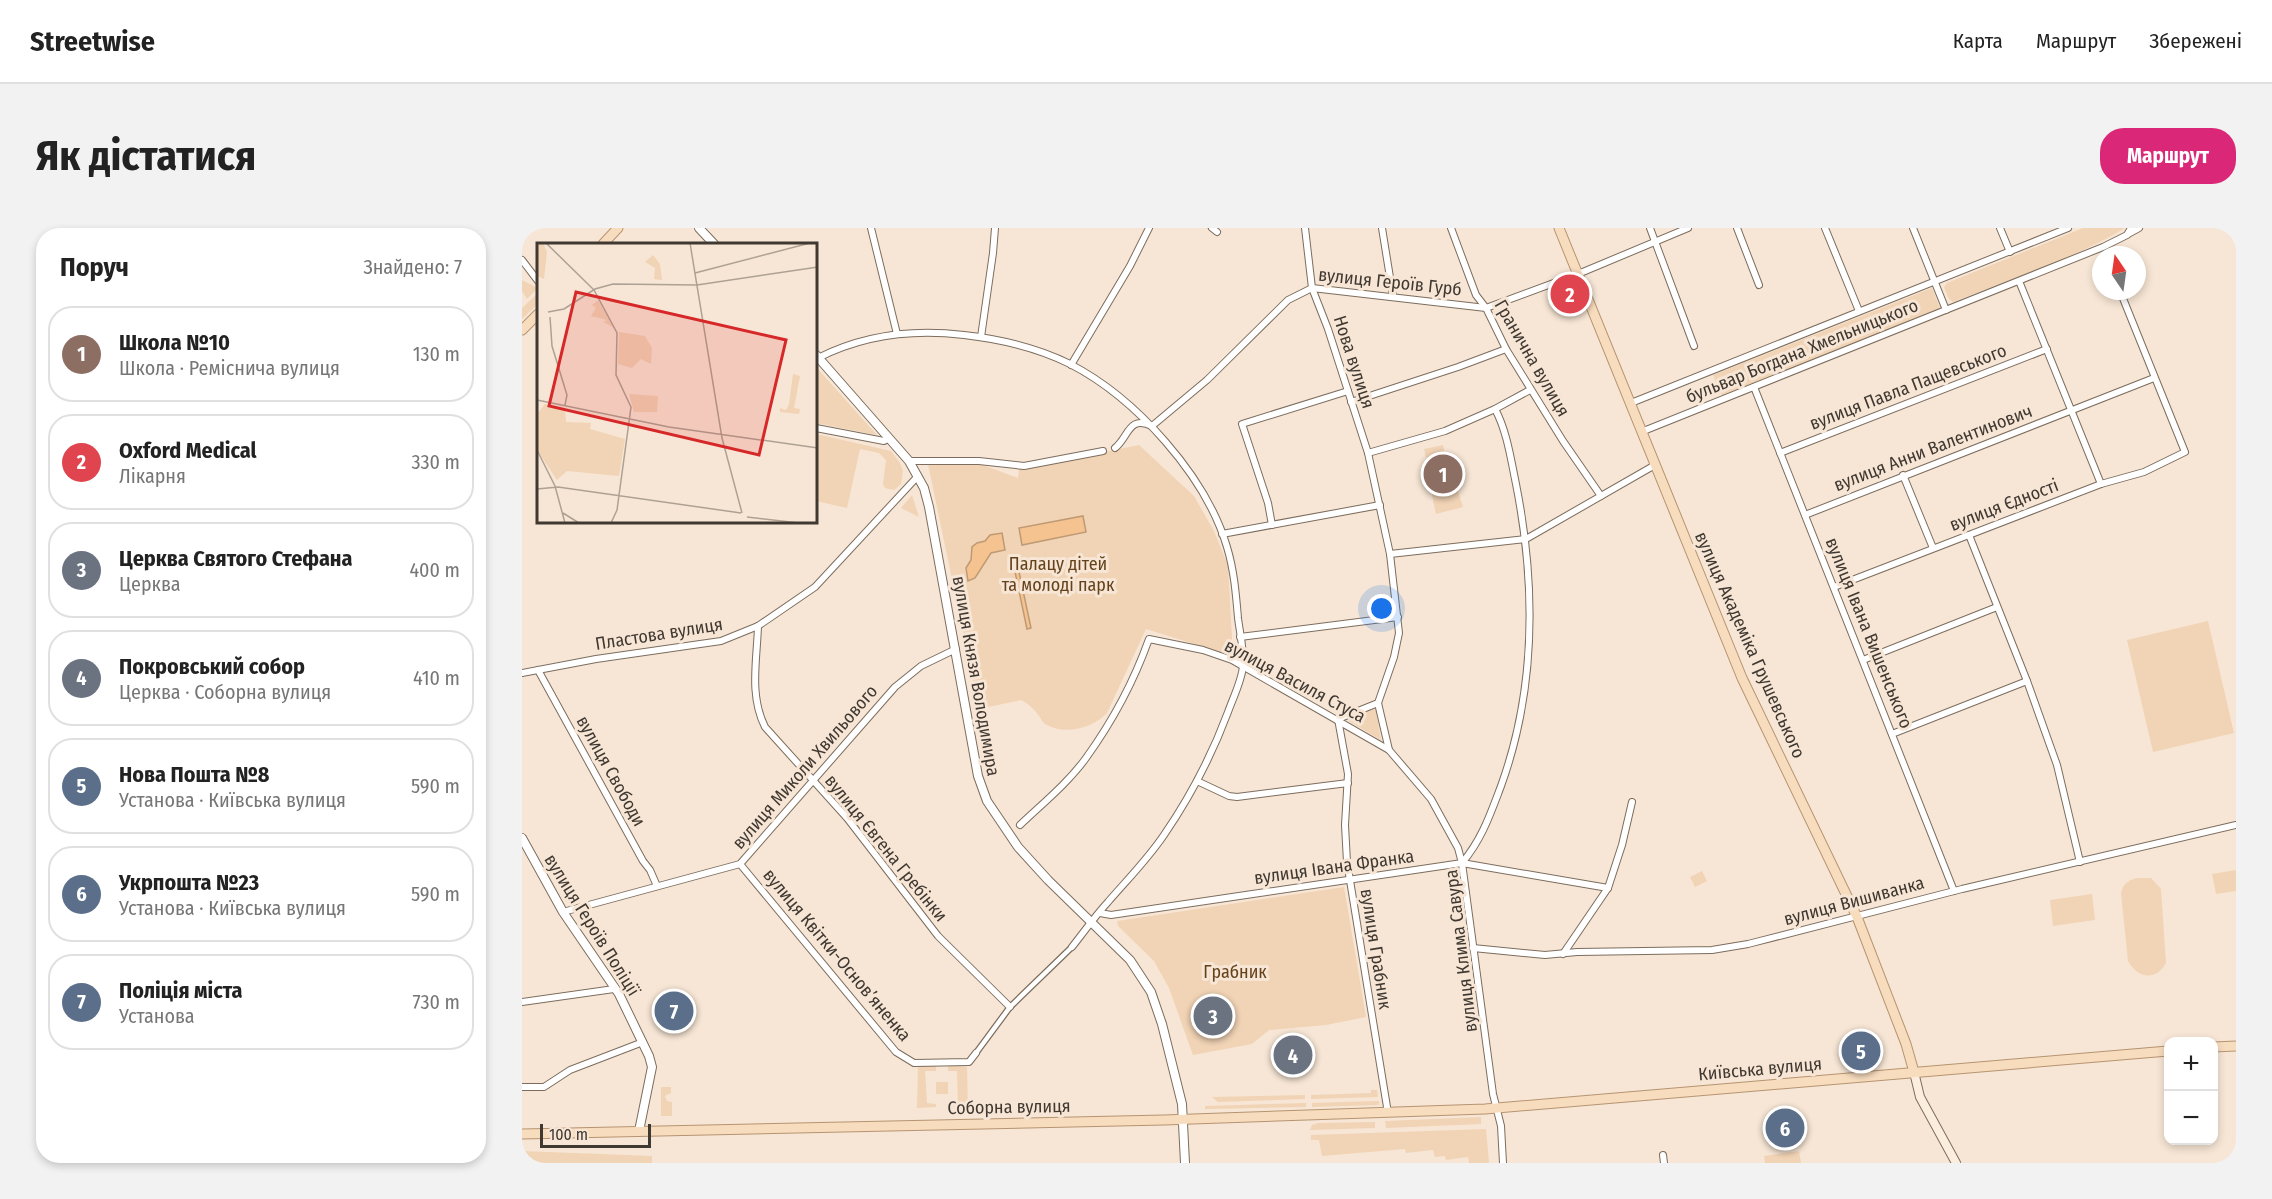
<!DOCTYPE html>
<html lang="uk">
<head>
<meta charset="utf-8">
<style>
  body { margin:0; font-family:"Fira Sans Condensed",sans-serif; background:#f2f2f2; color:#222 }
  .controls { position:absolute; right:18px; bottom:18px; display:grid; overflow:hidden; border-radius:12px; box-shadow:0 3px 9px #0003 }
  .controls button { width:54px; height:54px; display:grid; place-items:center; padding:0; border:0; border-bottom:2px solid #e0e0e0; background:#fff; color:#222; font:30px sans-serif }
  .compass { position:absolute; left:1570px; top:18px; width:54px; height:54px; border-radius:50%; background:#fff; box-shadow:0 3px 9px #0003; rotate:347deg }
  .scale { position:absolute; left:18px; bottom:15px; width:111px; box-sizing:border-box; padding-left:6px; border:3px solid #403932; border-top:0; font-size:16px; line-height:21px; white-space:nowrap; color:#403932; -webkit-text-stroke:4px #f7e6d5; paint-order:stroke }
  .you { position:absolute; left:860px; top:381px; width:21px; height:21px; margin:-15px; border:4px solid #fff; border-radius:50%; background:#1a73e8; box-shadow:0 0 0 9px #1a73e833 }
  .badge { display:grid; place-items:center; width:39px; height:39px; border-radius:50%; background:#db2777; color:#fff; font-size:20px; font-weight:700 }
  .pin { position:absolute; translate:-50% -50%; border:3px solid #fff; box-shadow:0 2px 6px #0006 }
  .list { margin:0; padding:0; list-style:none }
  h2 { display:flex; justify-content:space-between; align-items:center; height:78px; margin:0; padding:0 24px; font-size:26px }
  h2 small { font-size:20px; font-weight:400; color:#767676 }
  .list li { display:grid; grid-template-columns:39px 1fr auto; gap:18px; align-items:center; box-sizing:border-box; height:96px; margin:0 12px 12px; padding:0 12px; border:2px solid #e0e0e0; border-radius:24px }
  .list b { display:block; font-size:22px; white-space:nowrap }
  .list p { margin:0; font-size:20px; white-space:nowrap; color:#767676 }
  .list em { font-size:20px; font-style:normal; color:#767676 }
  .map { position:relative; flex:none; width:1714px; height:935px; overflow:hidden; border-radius:24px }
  header { display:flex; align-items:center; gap:36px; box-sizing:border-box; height:84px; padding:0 30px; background:#fff; border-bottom:2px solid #e0e0e0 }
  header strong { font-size:28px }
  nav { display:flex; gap:33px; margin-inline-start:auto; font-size:21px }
  .intro { display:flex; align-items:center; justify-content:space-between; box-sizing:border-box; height:144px; padding:0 36px }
  h1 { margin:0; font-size:42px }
  .button { padding:15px 27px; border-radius:24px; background:#db2777; color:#fff; font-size:21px; font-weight:700 }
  main { display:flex; gap:36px; padding:0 36px }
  aside { flex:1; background:#fff; border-radius:24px; box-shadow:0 3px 9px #0003 }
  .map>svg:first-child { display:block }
</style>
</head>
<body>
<header>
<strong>Streetwise</strong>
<nav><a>Карта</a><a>Маршрут</a><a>Збережені</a></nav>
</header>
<div class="intro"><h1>Як дістатися</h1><a class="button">Маршрут</a></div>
<main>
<aside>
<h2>Поруч<small>Знайдено: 7</small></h2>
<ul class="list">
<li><span class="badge" style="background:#8d6e63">1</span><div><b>Школа №10</b><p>Школа · Реміснича вулиця</p></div><em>130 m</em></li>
<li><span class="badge" style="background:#e0444e">2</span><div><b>Oxford Medical</b><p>Лікарня</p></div><em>330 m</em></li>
<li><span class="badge" style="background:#6b7280">3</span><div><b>Церква Святого Стефана</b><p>Церква</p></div><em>400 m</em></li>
<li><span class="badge" style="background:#6b7280">4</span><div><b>Покровський собор</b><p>Церква · Соборна вулиця</p></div><em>410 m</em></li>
<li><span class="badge" style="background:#5c6f8a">5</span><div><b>Нова Пошта №8</b><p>Установа · Київська вулиця</p></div><em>590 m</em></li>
<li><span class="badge" style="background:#5c6f8a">6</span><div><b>Укрпошта №23</b><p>Установа · Київська вулиця</p></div><em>590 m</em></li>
<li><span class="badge" style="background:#5c6f8a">7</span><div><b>Поліція міста</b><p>Установа</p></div><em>730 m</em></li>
</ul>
</aside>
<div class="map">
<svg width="1714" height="935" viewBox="0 0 1714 935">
  <rect width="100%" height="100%" fill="#f7e6d5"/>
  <g fill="#f1d3b5">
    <path d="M1561,0H1603C1550,32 1488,51 1431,74L1427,71L1422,59L1425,55Z"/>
    <polygon points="0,52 16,60 5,71 0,63"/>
    <polygon points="1410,60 1418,80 1200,168 1191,147"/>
    <polygon points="16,65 16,76 0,91 0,80"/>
    <polygon points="294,139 355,207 294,195"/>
    <polygon points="294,206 369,223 378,235 381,243 379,256 372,262 363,260 361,256 364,232 357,225 338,221 325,280 294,273"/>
    <path d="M617,217L672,268L692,303L706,338L711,428L624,401L585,485C571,500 543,508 523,496C520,494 519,490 517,488C512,481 507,476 499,472L457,481L406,236H458L496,250L497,241Z"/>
    <polygon points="921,217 923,226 904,230 902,221"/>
    <polygon points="925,229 941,279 914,286 903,234"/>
    <polygon points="390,267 397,289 379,280"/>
    <polygon points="1686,393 1712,505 1631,524 1605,412"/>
    <polygon points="850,481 854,482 859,512 827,493 827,490"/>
    <polygon points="1714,642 1714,663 1694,666 1690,646"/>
    <polygon points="1180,643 1185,653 1173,659 1168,649"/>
    <path d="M1614,650H1629L1639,661L1644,735C1634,753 1616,751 1606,733L1599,665C1601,656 1606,653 1614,650Z"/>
    <polygon points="822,659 844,789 804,797 747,802 730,816 671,827 647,760 632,733 596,698 595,693"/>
    <polygon points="1570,666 1573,692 1531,698 1528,672"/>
    <polygon points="414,836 414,843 403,843 405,875 414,876 414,879 395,880 396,839"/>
    <polygon points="426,836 445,839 446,879 426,879 428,875 436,875 435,843 426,843"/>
    <rect x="414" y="854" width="12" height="12"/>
    <polygon points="139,859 149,859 149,865 143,868 145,873 150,874 150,888 139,888"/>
    <polygon points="849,862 855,862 856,869 789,871 789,867 849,865"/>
    <polygon points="783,867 783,871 696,874 690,869"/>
    <polygon points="857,873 857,877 790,879 790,875"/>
    <polygon points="784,875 784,879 683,881 683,878"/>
    <polygon points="959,889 959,896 864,900 863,893"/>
    <polygon points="853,894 853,900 788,902 790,897 796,895"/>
    <polygon points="964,901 967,935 947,935 946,929 924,932 923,928 913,929 911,922 884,925 883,921 800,928 797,912 789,912 789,907"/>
    <polygon points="0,923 130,928 130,935 0,935"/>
    <polygon points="1277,923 1279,935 1243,935 1242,928"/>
  </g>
  <g fill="#f5c390" stroke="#bf9a74" stroke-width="1.5">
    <polygon points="561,288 564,304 500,317 497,300"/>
    <polygon points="480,305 483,322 469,325 453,350 446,353 444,340 449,332 450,319 455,315 463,313 468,307"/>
    <polygon points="492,339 496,339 509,400 505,401"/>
  </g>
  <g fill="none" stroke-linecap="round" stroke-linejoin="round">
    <defs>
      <polyline id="pedestrian" points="454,825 488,779 550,719"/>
      <g id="minor">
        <polyline points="349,0 375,106"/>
        <polyline points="690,0 695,4"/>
        <polyline points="783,0 790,60 806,101 846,225 868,326 877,405 872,429 856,475 867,522 909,571 936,620 940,635 971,866 979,898 981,935"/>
        <polyline points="860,0 871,68"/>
        <polyline points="929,0 954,67 964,80 984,121 1041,213 1079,268"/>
        <polyline points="1128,0 1172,118"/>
        <polyline points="1215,0 1237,57"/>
        <polyline points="1303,0 1337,83"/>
        <polyline points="1391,0 1424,82"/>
        <polyline points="1478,0 1488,24"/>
        <polyline points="1606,6 1617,0"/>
        <polyline points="0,32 16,53"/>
        <polyline points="1497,53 1579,256"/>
        <polyline points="459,109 471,25 473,0"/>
        <path d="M296,130C341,107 392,101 442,107C477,111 516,120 548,136C614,170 684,248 705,319C712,342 714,366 716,390C718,406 722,422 721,438C720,452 711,470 706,484C690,527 668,569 642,607C625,632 605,652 586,674C573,688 562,704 550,719"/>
        <polyline points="549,137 608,38 627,0"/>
        <polyline points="1232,159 1432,663"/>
        <polyline points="829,174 936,139 984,121"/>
        <polyline points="1109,175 1546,0"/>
        <polyline points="294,200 362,213 367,210"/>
        <polyline points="1119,204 1581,19 1605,7 1609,0"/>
        <path d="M593,220C607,209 606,187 630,198L685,152L766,72L790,60L964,80L1056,46L1166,0"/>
        <polyline points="846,225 923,203 973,181 1008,162"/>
        <polyline points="1258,225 1525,121"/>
        <polyline points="387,233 457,233 502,238 581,223"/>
        <polyline points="1381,247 1411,320"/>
        <polyline points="1283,287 1632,150"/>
        <polyline points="750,297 746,275 720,196 826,163"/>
        <polyline points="700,306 858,277"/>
        <polyline points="1447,307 1505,453 1535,537 1558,634"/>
        <polyline points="868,326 1004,311 1133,237"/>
        <polyline points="1312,359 1579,256 1622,244 1663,224 1598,63"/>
        <path d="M236,398C235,432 227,467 243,499L325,590L416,708L488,779"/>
        <polyline points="718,409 876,389"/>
        <polyline points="1341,432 1475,379"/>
        <polyline points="16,442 121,633 128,642 135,658"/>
        <polyline points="0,445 74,431 199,413 236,398 293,359 396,248"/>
        <polyline points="816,491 826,546 823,597 825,634 866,885"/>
        <polyline points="816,491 856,475"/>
        <polyline points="1370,506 1505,453"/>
        <polyline points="675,553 707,568 715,569 826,555"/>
        <path d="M498,597C520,576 546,555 564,530C590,494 612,453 627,411L681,422L710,432L867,522"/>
        <path d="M940,635C960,611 968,587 979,558C1014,461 1014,357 994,256C989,232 985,203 973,181"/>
        <polyline points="218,636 374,824 392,835 447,834 454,825"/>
        <polyline points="41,684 218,636 373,459 399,438 434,421"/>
        <polyline points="578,685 589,687 940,635 1086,660"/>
        <polyline points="951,720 1023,727 1055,724 1190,722 1226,716 1440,661 1714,597"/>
        <polyline points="1041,726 1086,660 1100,617 1110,574"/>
        <polyline points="0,774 92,761"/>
        <polyline points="0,859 22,859 48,842 121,814"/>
        <polyline points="1141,927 1142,935"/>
      </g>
      <g id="tertiary">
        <polyline points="177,0 192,16"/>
        <polyline points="294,127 387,233 402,260 407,279 456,548 465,573 496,619 526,652 608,732 629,764 640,796 660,876 663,935"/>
        <polyline points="0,610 41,684 97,766 127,828 130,839 117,903"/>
      </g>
      <polyline id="secondary" points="1392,844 1398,869 1434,935"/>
      <g id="primary">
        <polyline points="1037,0 1220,450 1335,689 1384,816 1392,844"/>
        <polyline points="81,16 96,0"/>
        <polyline points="0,102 16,86"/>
        <polyline points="1692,819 1714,818"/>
        <polyline points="0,906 642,892 963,881 1646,823"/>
      </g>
    </defs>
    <use href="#pedestrian" stroke="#7c6d5e" stroke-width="7"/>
    <use href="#minor" stroke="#7c6d5e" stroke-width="8"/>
    <use href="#tertiary" stroke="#7c6d5e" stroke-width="10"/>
    <use href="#secondary" stroke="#7c6d5e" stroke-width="10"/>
    <use href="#primary" stroke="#b59471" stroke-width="11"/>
    <use href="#pedestrian" stroke="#fff" stroke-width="4.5"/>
    <use href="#minor" stroke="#fff" stroke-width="6"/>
    <use href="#tertiary" stroke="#fff" stroke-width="8"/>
    <use href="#secondary" stroke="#fceedf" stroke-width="8"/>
    <use href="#primary" stroke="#f8dcbe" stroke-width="9"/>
  </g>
  <g text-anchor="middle" stroke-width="6" stroke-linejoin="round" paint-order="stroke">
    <g font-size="18" fill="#403932" stroke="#f7e6d5">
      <text transform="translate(868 54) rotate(6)" y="6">вулиця Героїв Гурб</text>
      <text transform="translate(1280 123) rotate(-22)" y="6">бульвар Богдана Хмельницького</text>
      <text transform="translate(1010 130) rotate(60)" y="6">Гранична вулиця</text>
      <text transform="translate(832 134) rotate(72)" y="6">Нова вулиця</text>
      <text transform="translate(1386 159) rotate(-21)" y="6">вулиця Павла Пащевського</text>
      <text transform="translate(1411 220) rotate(-21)" y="6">вулиця Анни Валентинович</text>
      <text transform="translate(1482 277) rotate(-21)" y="6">вулиця Єдності</text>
      <text transform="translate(1347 405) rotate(68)" y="6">вулиця Івана Вишенського</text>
      <text transform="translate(137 406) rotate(-9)" y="6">Пластова вулиця</text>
      <text transform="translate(1228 417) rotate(66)" y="6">вулиця Академіка Грушевського</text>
      <text transform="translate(454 448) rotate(80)" y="6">вулиця Князя Володимира</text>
      <text transform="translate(773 453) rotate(28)" y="6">вулиця Василя Стуса</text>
      <text transform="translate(283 539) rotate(-49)" y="6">вулиця Миколи Хвильового</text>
      <text transform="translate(89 543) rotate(61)" y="6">вулиця Свободи</text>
      <text transform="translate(364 620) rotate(51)" y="6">вулиця Євгена Гребінки</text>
      <text transform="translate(812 639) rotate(-8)" y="6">вулиця Івана Франка</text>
      <text transform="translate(1332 673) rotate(-15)" y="6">вулиця Вишиванка</text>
      <text transform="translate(70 697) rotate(58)" y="6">вулиця Героїв Поліції</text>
      <text transform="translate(854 721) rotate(81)" y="6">вулиця Грабник</text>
      <text transform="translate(939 723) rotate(-97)" y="6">вулиця Клима Савура</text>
      <text transform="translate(315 727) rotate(50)" y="6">вулиця Квітки-Основʼяненка</text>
      <text transform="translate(1238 841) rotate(-5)" y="6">Київська вулиця</text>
      <text transform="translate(487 879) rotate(-1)" y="6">Соборна вулиця</text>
    </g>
    <g font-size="18" fill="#64431c" stroke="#f7e6d5">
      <text x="536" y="342">Палацу дітей<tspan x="536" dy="21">та молоді парк</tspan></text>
      <text x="713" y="750">Грабник</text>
    </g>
  </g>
  <g transform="translate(15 15)">
    <rect width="280" height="280" fill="#f7e6d5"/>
    <path d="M6,0L10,9L7,36L0,33V1ZM116,12L123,21L125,37L117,36L118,25L108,19ZM61,57L76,84L66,79L70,77L54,73L59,65L55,62ZM82,89L108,93L115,105L114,121L104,116L95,125L81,121ZM256,131L263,133L257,165L263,166L262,171L243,169V165L249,167L252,161ZM92,151L121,153L120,169H97ZM8,161L28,166L29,179L54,180L53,186L88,196L82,233L30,228L20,237L0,207V171Z" fill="#f1d3b5"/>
    <path fill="none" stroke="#aea194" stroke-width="1.5" d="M9,0L57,47M153,0L185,195L205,270M158,30L273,0M160,42L281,24M57,47L80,90L79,132L94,164L80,267L74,280M11,69L27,66L58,46L76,41L160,42M13,74L15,103L30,152L28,162M0,157L132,184L281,205M0,207L18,243L28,280M0,246L21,244L204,270M26,270L42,280M210,274L262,280"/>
    <path fill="#d62828" fill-opacity="0.15" stroke="#d62828" stroke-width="3" d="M39,49L249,97L222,212L12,163Z"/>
    <rect width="280" height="280" fill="none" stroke="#403932" stroke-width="3"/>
  </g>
</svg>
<div class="controls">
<button>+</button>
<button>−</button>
</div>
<svg class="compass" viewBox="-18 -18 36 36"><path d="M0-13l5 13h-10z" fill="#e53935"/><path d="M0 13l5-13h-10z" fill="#767676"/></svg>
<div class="scale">100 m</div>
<div class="you"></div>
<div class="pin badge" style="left:921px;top:246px;background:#8d6e63">1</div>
<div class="pin badge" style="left:1048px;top:66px;background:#e0444e">2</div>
<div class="pin badge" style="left:691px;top:788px;background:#6b7280">3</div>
<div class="pin badge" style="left:771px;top:827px;background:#6b7280">4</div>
<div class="pin badge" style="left:1339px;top:823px;background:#5c6f8a">5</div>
<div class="pin badge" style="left:1263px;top:900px;background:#5c6f8a">6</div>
<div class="pin badge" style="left:152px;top:783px;background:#5c6f8a">7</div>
</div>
</main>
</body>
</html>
